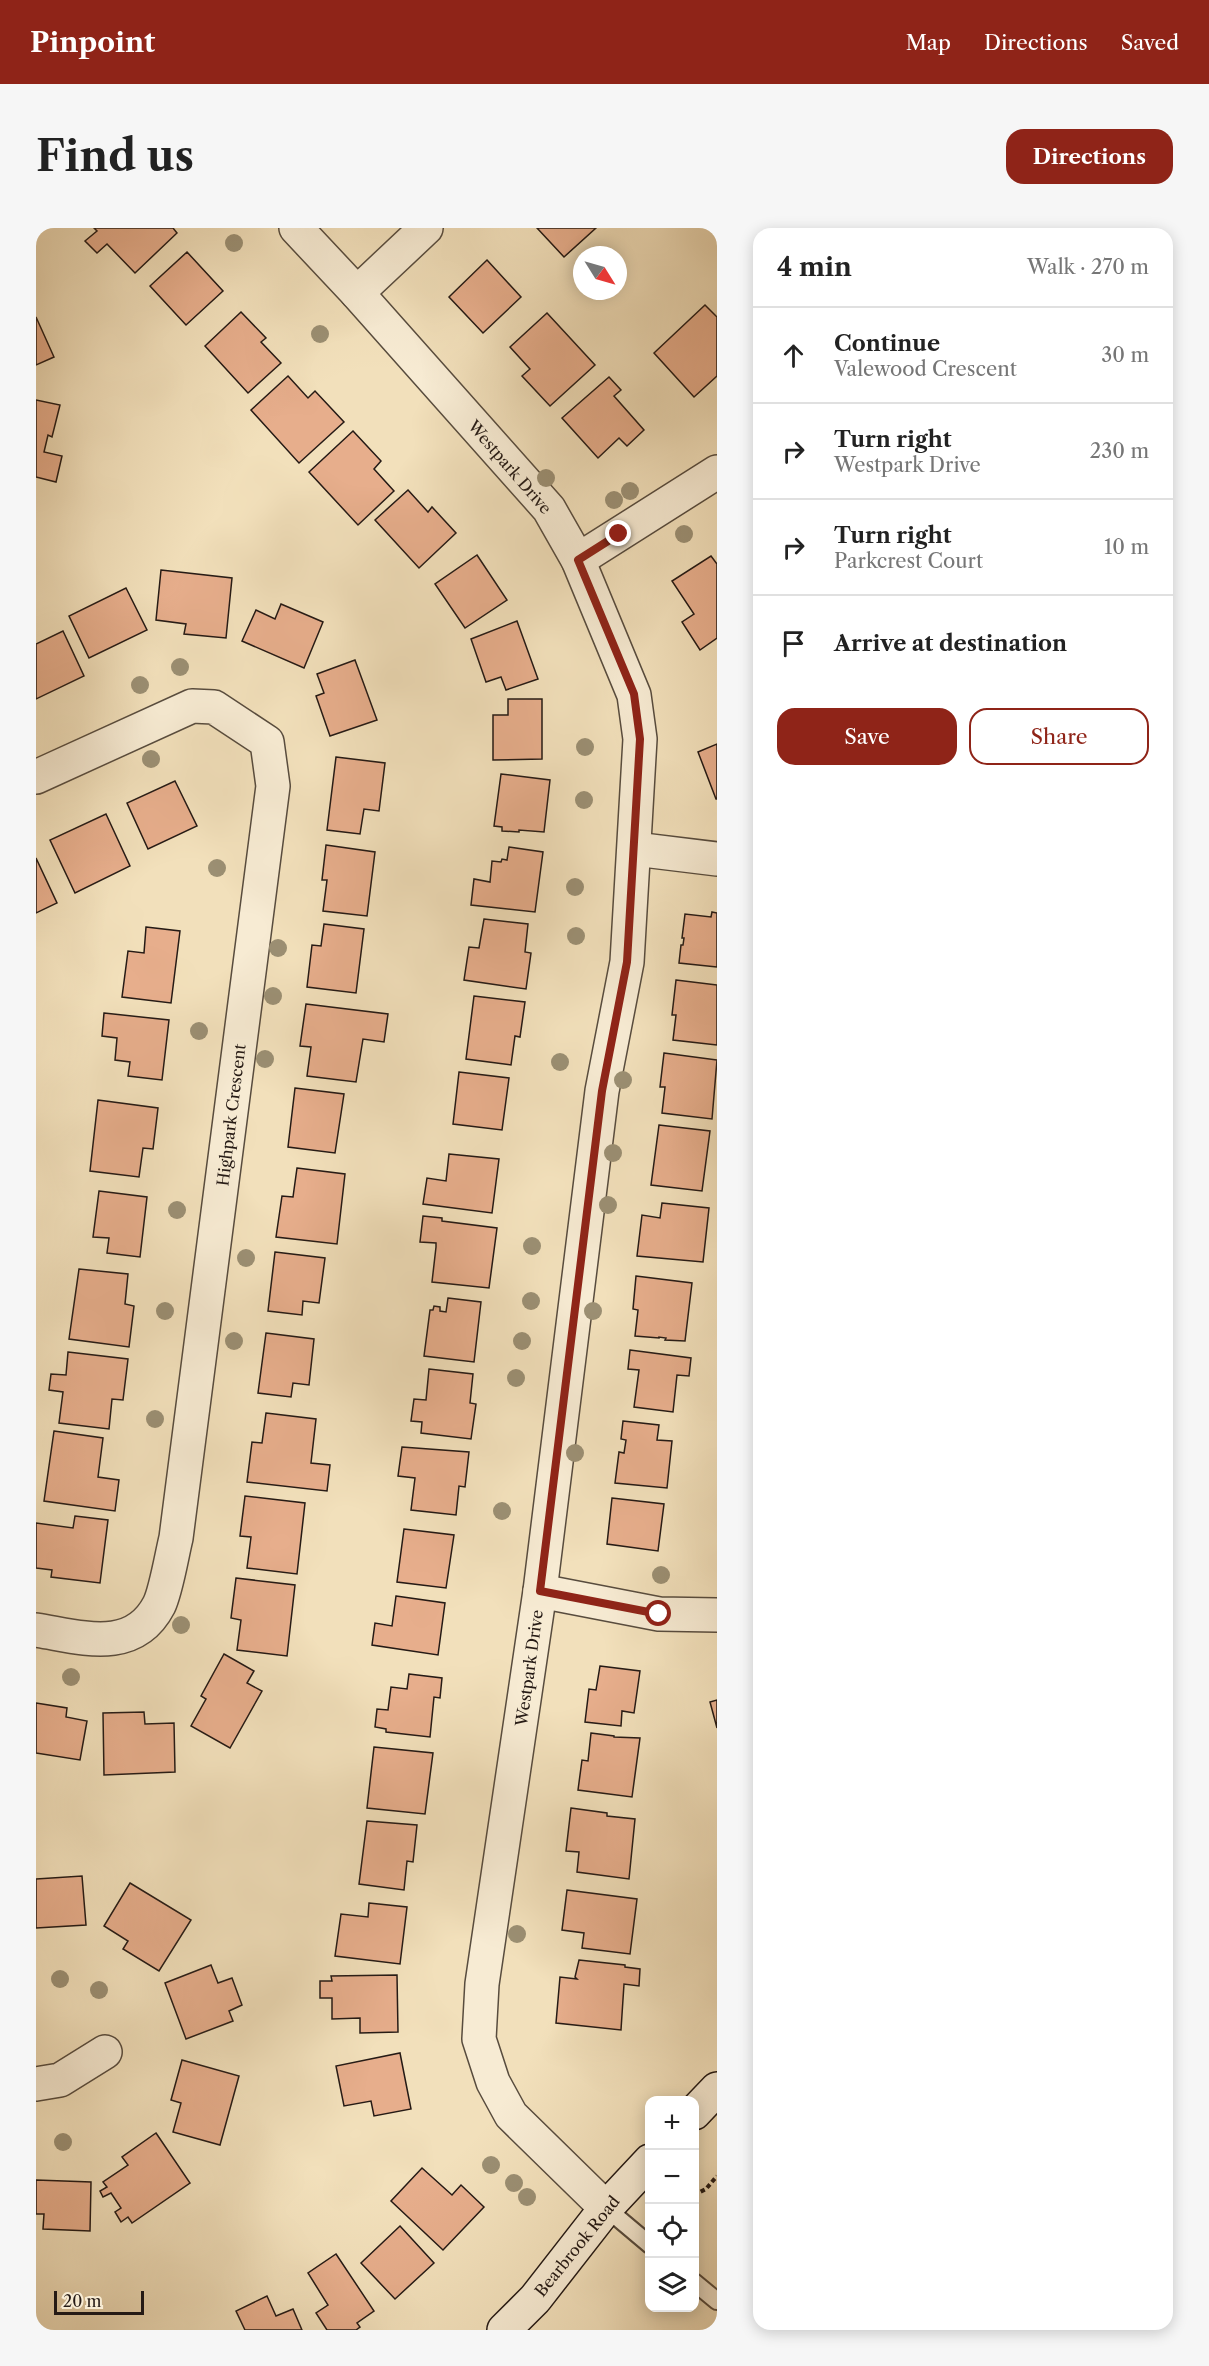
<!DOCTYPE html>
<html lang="en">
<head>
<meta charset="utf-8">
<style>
  body { margin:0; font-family:"Libre Caslon Text",serif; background:#f6f6f6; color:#222 }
  .controls { position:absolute; right:18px; bottom:18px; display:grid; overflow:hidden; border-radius:12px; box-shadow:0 3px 15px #0003 }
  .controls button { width:54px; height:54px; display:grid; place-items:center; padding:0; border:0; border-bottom:2px solid #e0e0e0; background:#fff; color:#222; font:30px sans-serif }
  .compass { position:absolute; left:537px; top:18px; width:54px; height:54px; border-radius:50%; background:#fff; box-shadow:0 3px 15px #0003; rotate:127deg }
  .scale { position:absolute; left:18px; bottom:15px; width:90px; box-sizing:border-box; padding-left:6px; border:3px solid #251a15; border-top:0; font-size:16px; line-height:21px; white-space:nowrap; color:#251a15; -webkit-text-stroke:4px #f7ebd3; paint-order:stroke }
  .stop { position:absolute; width:18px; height:18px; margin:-14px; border:4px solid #8f2418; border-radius:50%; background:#fff }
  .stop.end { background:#8f2418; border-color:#fff; box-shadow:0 2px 6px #0008 }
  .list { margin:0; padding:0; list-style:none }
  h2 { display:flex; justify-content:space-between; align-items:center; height:78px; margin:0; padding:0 24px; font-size:26px }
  h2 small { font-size:20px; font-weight:400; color:#767676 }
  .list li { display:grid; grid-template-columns:39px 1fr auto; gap:18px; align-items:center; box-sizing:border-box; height:96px; padding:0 24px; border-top:2px solid #e0e0e0 }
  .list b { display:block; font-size:22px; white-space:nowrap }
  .list p { margin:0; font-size:20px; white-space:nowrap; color:#767676 }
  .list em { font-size:20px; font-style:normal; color:#767676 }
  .actions { display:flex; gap:12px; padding:18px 24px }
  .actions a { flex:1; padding:14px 0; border:2px solid #8f2418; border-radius:18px; text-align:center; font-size:21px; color:#8f2418 }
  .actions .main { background:#8f2418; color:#fff }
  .icon { flex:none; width:33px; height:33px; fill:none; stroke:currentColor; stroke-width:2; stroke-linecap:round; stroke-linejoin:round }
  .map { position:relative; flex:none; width:681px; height:2102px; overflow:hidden; border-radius:18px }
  header { display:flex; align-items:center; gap:36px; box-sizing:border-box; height:84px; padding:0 30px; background:#8f2418; color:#fff }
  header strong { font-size:28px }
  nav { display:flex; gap:33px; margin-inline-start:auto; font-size:21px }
  .intro { display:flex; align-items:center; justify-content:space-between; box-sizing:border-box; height:144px; padding:0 36px }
  h1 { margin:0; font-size:42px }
  .button { padding:15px 27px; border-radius:18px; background:#8f2418; color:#fff; font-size:21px; font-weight:700 }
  main { display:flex; gap:36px; padding:0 36px }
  aside { flex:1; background:#fff; border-radius:18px; box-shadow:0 3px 15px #0003 }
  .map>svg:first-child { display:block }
</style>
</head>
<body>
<header>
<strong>Pinpoint</strong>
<nav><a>Map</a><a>Directions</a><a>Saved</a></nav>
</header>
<div class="intro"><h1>Find us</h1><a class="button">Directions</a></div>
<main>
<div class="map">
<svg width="681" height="2102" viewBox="0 0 681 2102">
  <rect width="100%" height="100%" fill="#f2e0bb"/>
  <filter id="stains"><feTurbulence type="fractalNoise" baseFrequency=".00333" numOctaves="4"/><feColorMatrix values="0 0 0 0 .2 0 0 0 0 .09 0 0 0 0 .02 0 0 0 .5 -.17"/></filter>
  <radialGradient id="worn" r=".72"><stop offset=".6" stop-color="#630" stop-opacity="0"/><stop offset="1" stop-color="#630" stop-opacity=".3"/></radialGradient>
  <g fill="#e7ae8c" stroke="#251a15" stroke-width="1.5">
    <polygon points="58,0 137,0 141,5 99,45 71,16 61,25 49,13 61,3"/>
    <polygon points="501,0 560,0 528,29"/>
    <polygon points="151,24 187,63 150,97 114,58"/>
    <polygon points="451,32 485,69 447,105 413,69"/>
    <polygon points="669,77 681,89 681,148 658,169 618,125"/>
    <polygon points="205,84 230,110 225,114 245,135 212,165 169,118"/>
    <polygon points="511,85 559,137 514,178 486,148 494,141 474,119"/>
    <polygon points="0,89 18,129 0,137"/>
    <polygon points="252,148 272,170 279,163 308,194 263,235 215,182"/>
    <polygon points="573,149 585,162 578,168 608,202 591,218 583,210 562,230 526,190"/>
    <polygon points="0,172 24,177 16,209 12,207 8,224 26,228 20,254 0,249"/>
    <polygon points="317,203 345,233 338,241 358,263 322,297 273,244"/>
    <polygon points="372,262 392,284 396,279 420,305 383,340 339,292"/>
    <polygon points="441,327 471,372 429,400 399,356"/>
    <polygon points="675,328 681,336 681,410 664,422 646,394 658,386 636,353"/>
    <polygon points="125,342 196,350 190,410 148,406 150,396 120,392"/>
    <polygon points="90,360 111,402 53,430 33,388"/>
    <polygon points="245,376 287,394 268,440 206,413 220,382 239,391"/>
    <polygon points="481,393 502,451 470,462 465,449 450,454 435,411"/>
    <polygon points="27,403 48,448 0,471 0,416"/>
    <polygon points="319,432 341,492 294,508 280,468 288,465 281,446"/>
    <polygon points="472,471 506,471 506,531 457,532 457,487 472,487"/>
    <polygon points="681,516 681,571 680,571 662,524"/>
    <polygon points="300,529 349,535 343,583 328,581 324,606 291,602"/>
    <polygon points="465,546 514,552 508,604 483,602 483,604 466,603 466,599 458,598"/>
    <polygon points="139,553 161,598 112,621 91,575"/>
    <polygon points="70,586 94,638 39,665 14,612"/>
    <polygon points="290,617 339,624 331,688 287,683 291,652 286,652"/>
    <polygon points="473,619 507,624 499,684 435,677 438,651 454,654 456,633 465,634 466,631 471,632"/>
    <polygon points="0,630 21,675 0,685"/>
    <polygon points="676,684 681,685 681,739 643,735 645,717 647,717 648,710 646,710 649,686 675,689"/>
    <polygon points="448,691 492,696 489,724 495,725 490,761 428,752 433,719 443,720"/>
    <polygon points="288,696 328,701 320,765 271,759 276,717 285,718"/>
    <polygon points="110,699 144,703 135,775 86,769 92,723 108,725"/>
    <polygon points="640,752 681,757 681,817 637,812 640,787 636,787"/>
    <polygon points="438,768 489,774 484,809 479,808 475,837 430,831"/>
    <polygon points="270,776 352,786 348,814 327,811 320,854 271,848 275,819 264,818"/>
    <polygon points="68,785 133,792 126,852 92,848 94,834 79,832 81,810 66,808"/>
    <polygon points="628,825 681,832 676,891 626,885 629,859 624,859"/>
    <polygon points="423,844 473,850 466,902 417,896"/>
    <polygon points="259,860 308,866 299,925 252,919"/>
    <polygon points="62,872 122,880 117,921 107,920 103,949 54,943"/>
    <polygon points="623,897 674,903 666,963 615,957"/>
    <polygon points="413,926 463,931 456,985 387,976 391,950 410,953"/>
    <polygon points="261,940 309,946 301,1016 240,1009 246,968 257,969"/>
    <polygon points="63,963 111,969 104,1029 71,1025 73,1010 57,1009"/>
    <polygon points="626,975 673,980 667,1034 601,1028 606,987 624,990"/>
    <polygon points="387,988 406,990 406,993 461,1000 453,1060 396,1054 400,1019 400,1015 384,1014"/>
    <polygon points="239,1024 289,1030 283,1075 267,1073 266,1087 232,1083"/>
    <polygon points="43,1041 92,1046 89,1076 98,1078 93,1119 33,1111"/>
    <polygon points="600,1048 656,1055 649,1113 629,1112 630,1110 623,1109 623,1110 599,1108 602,1082 597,1081"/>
    <polygon points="412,1070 445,1074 438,1134 388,1128 394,1082 397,1082 398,1078 404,1079 404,1083 410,1084"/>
    <polygon points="230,1105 278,1111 273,1157 257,1155 255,1169 222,1165"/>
    <polygon points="594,1122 655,1130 653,1148 641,1147 637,1184 598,1179 603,1142 592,1141"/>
    <polygon points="32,1124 92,1131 87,1172 76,1171 73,1201 23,1195 27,1164 13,1162 15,1146 30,1147"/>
    <polygon points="393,1141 437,1146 434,1175 440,1176 435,1211 385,1205 386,1194 375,1193 378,1171 390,1172"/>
    <polygon points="230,1185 280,1191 275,1235 294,1237 291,1263 211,1254 216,1214 226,1215"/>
    <polygon points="587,1193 623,1197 621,1212 636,1213 631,1260 579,1255 583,1224 588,1225 590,1212 585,1211"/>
    <polygon points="18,1203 67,1210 62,1249 83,1252 79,1283 8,1273"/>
    <polygon points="366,1219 433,1224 429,1259 423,1258 420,1287 375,1282 379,1250 362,1248"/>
    <polygon points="209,1268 269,1275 261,1346 211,1340 215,1309 204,1308"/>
    <polygon points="576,1270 628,1276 622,1323 571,1316"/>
    <polygon points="39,1288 72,1292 64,1355 15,1349 16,1342 0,1340 0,1295 37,1300"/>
    <polygon points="368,1301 418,1307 410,1360 361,1354"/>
    <polygon points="200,1350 259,1357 251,1428 201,1422 205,1392 195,1390"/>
    <polygon points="360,1368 409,1375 402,1427 336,1417 339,1395 356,1398"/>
    <polygon points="188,1426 218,1443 211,1455 226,1463 194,1520 155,1498 170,1471 165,1468"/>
    <polygon points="564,1438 604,1443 598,1485 586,1483 585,1498 549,1494 553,1461 560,1462"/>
    <polygon points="373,1446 406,1450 404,1470 398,1469 394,1509 350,1504 350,1501 339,1499 341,1481 352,1482 355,1459 371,1461"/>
    <polygon points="681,1472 681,1500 674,1474"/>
    <polygon points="0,1475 31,1480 30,1489 51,1493 44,1532 0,1525"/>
    <polygon points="108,1484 109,1496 138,1495 139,1544 68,1547 67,1485"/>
    <polygon points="555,1505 578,1508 578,1509 604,1510 596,1569 542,1562 546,1532 552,1533"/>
    <polygon points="338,1519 397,1525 389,1586 331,1580"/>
    <polygon points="535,1580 571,1585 571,1588 599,1591 593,1651 541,1644 543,1624 530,1623"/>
    <polygon points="331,1593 381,1597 377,1634 371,1633 368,1662 323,1656"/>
    <polygon points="46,1648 50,1697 0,1700 0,1651"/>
    <polygon points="94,1655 155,1692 123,1743 87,1721 92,1713 68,1698"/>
    <polygon points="531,1662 601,1671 594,1726 546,1720 548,1705 526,1702"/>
    <polygon points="333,1675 371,1679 364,1736 299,1728 305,1686 332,1689"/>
    <polygon points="543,1732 589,1737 589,1739 604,1741 603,1758 588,1756 585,1802 520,1795 524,1749 541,1751 539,1749"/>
    <polygon points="175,1737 182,1755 196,1750 206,1777 193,1783 197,1793 150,1811 129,1755"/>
    <polygon points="361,1747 362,1804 324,1805 324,1790 296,1791 296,1770 284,1770 284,1753 296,1753 295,1748"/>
    <polygon points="364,1825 375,1881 338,1888 335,1873 308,1878 300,1838"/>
    <polygon points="146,1832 203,1848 184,1917 137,1904 145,1875 135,1872"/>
    <polygon points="120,1905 154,1955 96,1995 92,1989 85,1994 79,1984 85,1980 75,1965 67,1969 64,1963 71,1959 67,1954 92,1937 86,1929"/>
    <polygon points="386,1940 416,1967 425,1957 448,1979 407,2022 355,1973"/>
    <polygon points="0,1952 55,1954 54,2003 7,2001 8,1986 0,1986"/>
    <polygon points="364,1998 398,2035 359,2071 325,2035"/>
    <polygon points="300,2026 338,2083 321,2095 324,2099 320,2102 291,2102 280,2085 292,2077 272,2045"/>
    <polygon points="231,2068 240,2088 257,2081 266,2102 209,2102 200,2083"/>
  </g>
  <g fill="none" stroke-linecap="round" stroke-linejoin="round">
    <defs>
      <g id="lane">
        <polyline points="570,1980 614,2017"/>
        <polyline points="658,2054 681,2073"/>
      </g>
      <g id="street">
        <polyline points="260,0 321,65 513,281 542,332 598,467 604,511 591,734 566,863 504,1363 446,1756 443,1811 457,1854 475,1887 570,1980"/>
        <polyline points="321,65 390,0"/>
        <polyline points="542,332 681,244"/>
        <path d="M0,549L156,478L178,479L231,514L237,558L140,1310C136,1326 130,1363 123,1377C97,1427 45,1409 0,1402"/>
        <polyline points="599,621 681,631"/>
        <polyline points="504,1363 623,1386 681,1387"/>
        <polyline points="0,1856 24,1852 69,1824"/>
      </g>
      <g id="secondary">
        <polyline points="658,1885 681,1861"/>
        <polyline points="468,2102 499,2071 570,1980 614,1933"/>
      </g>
    </defs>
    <use href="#lane" stroke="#584c3e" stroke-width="20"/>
    <use href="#street" stroke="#584c3e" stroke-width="36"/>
    <use href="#secondary" stroke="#251a15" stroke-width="36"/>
    <polyline stroke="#251a15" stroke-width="4" stroke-dasharray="4.5 3" stroke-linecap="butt" points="658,1967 670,1961 681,1948"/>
    <use href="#lane" stroke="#f7ebd3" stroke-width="16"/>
    <use href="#street" stroke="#f7ebd3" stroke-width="33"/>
    <use href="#secondary" stroke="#f7ebd3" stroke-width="33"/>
  </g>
  <g fill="#9b8f73">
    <circle cx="198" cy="15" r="9"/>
    <circle cx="284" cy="106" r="9"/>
    <circle cx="510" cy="250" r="9"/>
    <circle cx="594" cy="263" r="9"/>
    <circle cx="578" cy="272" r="9"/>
    <circle cx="648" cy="306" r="9"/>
    <circle cx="144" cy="439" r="9"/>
    <circle cx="104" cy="457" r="9"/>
    <circle cx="549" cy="519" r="9"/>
    <circle cx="115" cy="531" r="9"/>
    <circle cx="548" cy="572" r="9"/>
    <circle cx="181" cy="640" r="9"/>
    <circle cx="539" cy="659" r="9"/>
    <circle cx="540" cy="708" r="9"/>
    <circle cx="242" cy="720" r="9"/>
    <circle cx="237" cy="768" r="9"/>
    <circle cx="163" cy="803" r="9"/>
    <circle cx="229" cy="831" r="9"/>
    <circle cx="524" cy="834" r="9"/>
    <circle cx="587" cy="852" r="9"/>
    <circle cx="577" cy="925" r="9"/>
    <circle cx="572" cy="977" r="9"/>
    <circle cx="141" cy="982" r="9"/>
    <circle cx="496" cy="1018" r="9"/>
    <circle cx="210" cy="1030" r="9"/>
    <circle cx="495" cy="1073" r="9"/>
    <circle cx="129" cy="1083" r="9"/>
    <circle cx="557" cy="1083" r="9"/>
    <circle cx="198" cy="1113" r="9"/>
    <circle cx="486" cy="1113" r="9"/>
    <circle cx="480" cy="1150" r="9"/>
    <circle cx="119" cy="1191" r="9"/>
    <circle cx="539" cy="1225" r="9"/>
    <circle cx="466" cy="1283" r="9"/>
    <circle cx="625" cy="1347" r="9"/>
    <circle cx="145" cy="1397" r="9"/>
    <circle cx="35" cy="1449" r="9"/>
    <circle cx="481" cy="1706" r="9"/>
    <circle cx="24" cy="1751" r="9"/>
    <circle cx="63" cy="1762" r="9"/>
    <circle cx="27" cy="1914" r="9"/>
    <circle cx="455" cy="1937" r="9"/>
    <circle cx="478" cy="1955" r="9"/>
    <circle cx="491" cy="1969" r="9"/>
  </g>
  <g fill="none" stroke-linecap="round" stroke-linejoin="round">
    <polyline stroke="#8f2418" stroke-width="8" points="583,306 542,332 598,466 604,511 591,734 566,863 504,1363 623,1386"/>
  </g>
  <g text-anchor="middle" stroke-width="5" stroke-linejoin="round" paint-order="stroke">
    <g font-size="16" fill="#251a15" stroke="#f7ebd3">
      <text transform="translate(474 239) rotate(49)" y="6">Westpark Drive</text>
      <text transform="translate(195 887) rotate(-83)" y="6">Highpark Crescent</text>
      <text transform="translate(493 1440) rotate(-82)" y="6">Westpark Drive</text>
      <text transform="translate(541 2018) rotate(-51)" y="6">Bearbrook Road</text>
    </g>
  </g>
  <rect width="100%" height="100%" filter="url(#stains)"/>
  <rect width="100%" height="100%" fill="url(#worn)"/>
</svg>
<div class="controls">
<button>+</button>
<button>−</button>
<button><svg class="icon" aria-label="locate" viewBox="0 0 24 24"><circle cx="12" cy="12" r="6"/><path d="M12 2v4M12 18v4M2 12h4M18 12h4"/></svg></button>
<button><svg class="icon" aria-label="layers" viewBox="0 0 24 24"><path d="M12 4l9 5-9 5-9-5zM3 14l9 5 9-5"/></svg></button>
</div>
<svg class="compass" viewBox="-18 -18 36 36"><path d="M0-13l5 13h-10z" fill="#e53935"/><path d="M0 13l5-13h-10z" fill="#767676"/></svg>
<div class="scale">20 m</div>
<div class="stop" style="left:623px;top:1386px"></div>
<div class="stop end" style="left:583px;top:306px"></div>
</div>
<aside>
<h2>4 min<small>Walk · 270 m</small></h2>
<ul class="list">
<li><svg class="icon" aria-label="ahead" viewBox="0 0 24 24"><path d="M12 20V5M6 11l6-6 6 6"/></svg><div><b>Continue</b><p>Valewood Crescent</p></div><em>30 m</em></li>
<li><svg class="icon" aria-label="right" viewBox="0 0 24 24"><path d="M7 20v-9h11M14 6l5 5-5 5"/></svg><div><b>Turn right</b><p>Westpark Drive</p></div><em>230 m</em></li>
<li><svg class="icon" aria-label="right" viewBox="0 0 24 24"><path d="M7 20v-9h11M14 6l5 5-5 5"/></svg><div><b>Turn right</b><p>Parkcrest Court</p></div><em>10 m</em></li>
<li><svg class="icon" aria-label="arrive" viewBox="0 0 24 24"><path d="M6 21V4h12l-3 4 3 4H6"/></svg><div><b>Arrive at destination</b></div></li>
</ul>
<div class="actions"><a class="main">Save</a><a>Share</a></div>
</aside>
</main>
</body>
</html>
